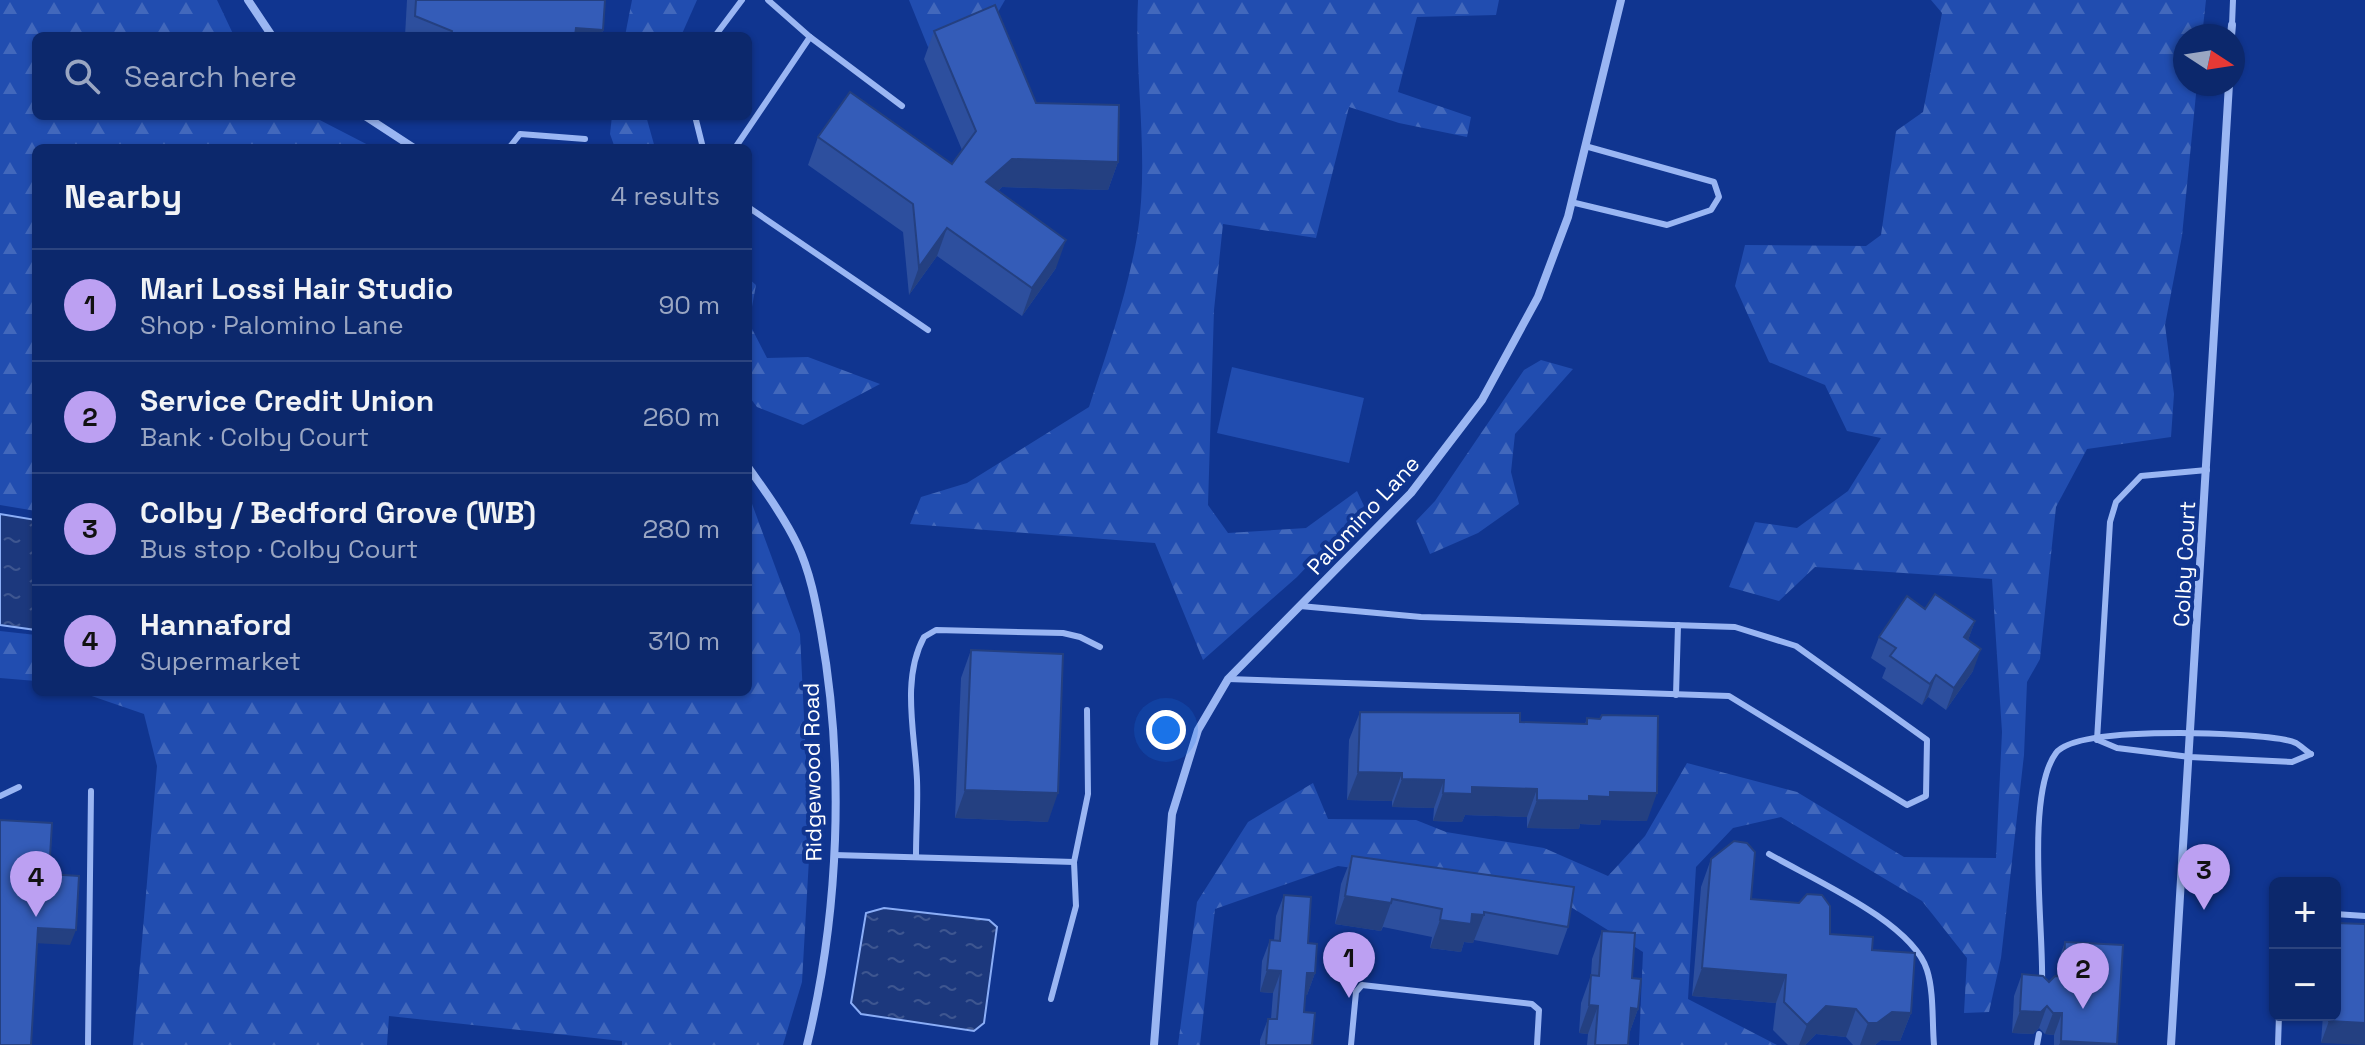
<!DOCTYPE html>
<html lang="en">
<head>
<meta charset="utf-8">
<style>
  body { margin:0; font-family:"Space Grotesk",sans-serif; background:#153072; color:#f1f3f6 }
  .controls { position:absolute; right:24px; bottom:24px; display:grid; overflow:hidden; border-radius:12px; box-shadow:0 2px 6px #0004 }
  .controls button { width:72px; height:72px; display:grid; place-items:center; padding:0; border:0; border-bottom:2px solid #2c447f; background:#0c286c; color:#f1f3f6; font:40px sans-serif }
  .compass { position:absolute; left:2173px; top:24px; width:72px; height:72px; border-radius:50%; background:#0c286c; box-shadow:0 2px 6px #0004; rotate:102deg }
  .you { position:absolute; left:1166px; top:730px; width:28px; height:28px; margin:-20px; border:6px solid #fff; border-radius:50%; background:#1a73e8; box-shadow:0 0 0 12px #1a73e833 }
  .badge { display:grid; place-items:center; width:52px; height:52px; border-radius:50%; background:#bca0f2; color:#111; font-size:26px; font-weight:700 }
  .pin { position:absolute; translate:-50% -66px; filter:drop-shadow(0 2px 4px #0008) }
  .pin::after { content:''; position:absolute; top:42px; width:28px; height:24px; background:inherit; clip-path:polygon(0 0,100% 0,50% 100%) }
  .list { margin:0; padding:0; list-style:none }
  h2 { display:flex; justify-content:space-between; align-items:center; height:104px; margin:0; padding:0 32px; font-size:34px }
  h2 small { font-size:26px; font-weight:400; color:#9aa6c2 }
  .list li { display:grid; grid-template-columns:52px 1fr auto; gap:24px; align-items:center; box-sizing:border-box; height:112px; padding:0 32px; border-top:2px solid #2c447f }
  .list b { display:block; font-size:30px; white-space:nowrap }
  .list p { margin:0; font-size:26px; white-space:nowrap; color:#9aa6c2 }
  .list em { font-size:26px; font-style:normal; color:#9aa6c2 }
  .icon { flex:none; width:44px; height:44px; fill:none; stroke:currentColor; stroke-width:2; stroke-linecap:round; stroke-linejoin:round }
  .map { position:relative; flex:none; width:2365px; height:1045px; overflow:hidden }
  .search { position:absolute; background:#0c286c; box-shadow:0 2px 6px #0004; left:32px; top:32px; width:720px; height:88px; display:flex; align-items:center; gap:20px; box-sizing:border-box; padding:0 28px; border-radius:12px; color:#9aa6c2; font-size:30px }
  .panel { position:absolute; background:#0c286c; box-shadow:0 2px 6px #0004; left:32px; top:144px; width:720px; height:552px; border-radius:12px }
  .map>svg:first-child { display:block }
</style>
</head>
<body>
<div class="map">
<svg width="2365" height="1045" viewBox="0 0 2365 1045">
  <defs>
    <pattern id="forest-firs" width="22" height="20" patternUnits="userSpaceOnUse" patternTransform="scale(2)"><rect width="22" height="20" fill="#214db0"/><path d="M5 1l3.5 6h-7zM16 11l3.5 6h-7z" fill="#4268bc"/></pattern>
    <pattern id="water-ripples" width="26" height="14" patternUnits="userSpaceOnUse" patternTransform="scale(2)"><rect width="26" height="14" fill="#1c387d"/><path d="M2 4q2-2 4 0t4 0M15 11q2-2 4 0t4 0" fill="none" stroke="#3e5690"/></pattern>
  </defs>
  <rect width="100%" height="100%" fill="#103590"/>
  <polygon fill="#214db0" points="1232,367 1364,398 1349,463 1217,433"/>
  <g fill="url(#forest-firs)">
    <polygon points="0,0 217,0 234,36 36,36 36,116 312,116 374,148 36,148 36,511 0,505"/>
    <polygon points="632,0 697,0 681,36 625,36"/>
    <polygon points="909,0 1005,0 994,19 928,47"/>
    <path d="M1138,0H1499L1496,15L1417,17L1398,92L1471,117L1467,137L1399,123L1349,107L1316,238L1223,224L1214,310L1208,505L1228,533L1306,528L1357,491L1364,506L1297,577L1203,660L1155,543L910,524L921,497L967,483L1089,407C1107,352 1127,294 1137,237C1150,158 1134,79 1138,0Z"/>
    <polygon points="1931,0 2206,0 2202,36 2185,36 2185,84 2197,84 2182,236 2165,325 2174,394 2171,437 2087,449 2056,507 2040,659 2027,682 2024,755 2001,958 1989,1012 1964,1013 1967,958 1922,901 1781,817 1733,828 1696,867 1688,999 1777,1045 1639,1045 1643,952 1550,894 1338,866 1215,909 1200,1045 1178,1045 1197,902 1248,822 1313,783 1328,819 1416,820 1446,832 1544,848 1608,876 1645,836 1687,763 1797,792 1904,857 1996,858 2002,732 1992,579 1815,567 1779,601 1729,587 1755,522 1797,528 1848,491 1881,438 1847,431 1825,385 1769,362 1735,286 1745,245 1866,246 1881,235 1896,131 1923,112 1942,13"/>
    <polygon points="612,116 646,116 655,148 615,148 610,134"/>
    <polygon points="748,278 756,285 749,323 767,358 808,357 880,384 803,425 757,407 748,395"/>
    <polygon points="1541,360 1573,369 1515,434 1511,472 1519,504 1478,533 1430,554 1416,521 1435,501 1524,370"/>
    <polygon points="748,493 800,634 810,841 802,982 783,1045 622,1045 622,1041 389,1016 387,1045 133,1045 157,766 144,714 80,692 748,692"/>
    <polygon points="0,631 36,635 36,681 0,678"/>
  </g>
  <g fill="url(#water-ripples)" stroke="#8baef7" stroke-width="2">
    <polygon points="0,514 36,520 36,630 0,625"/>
    <polygon points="884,908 989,920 997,927 984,1023 974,1031 861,1014 851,1003 866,913"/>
  </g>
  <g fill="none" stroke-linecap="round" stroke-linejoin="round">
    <g stroke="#9ab6f3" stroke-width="6">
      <polyline points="2232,25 2233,0"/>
      <polyline points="715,36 742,0"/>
      <polyline points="810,37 902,106"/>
      <polyline points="695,116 703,148"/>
      <polyline points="509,148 520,134 585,139"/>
      <polyline points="735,148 810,37 768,0"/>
      <polyline points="1571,202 1667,225 1711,210 1719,197 1714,182 1585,146"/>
      <polyline points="748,207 928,330"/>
      <polyline points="1228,679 1729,696 1907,805 1926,796 1927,740 1796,646 1735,627 1421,617 1300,606"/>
      <polyline points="1676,695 1678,625"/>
      <polyline points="2097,740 2110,522 2116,502 2141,476 2207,470"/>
      <polyline points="2098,740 2117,748 2190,757 2292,762 2311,754"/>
      <polyline points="0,796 19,787"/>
      <path d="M1769,854C1812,879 1912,922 1927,970C1934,992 1932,1022 1934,1045"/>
      <polyline points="834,855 1074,862 1088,794 1087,710"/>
      <path d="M916,856C916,830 918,805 917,780C915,734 901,679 924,637L936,630L1063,633L1080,637L1100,647"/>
      <polyline points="2335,914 2365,916"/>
      <path d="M2042,983C2044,930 2025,795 2056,753C2071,733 2155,733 2180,733C2202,733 2280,735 2296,743C2301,746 2306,751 2311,754"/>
      <polyline points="1051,999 1076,906 1074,862"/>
      <polyline points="88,1045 91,791"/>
      <polyline points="1351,1045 1356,992 1362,985 1532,1004 1539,1010 1537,1045"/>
      <polyline points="2037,1045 2039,1034"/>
      <polyline points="2278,1045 2279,1015"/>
    </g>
    <g stroke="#9ab6f3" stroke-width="8">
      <polyline points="248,0 272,36"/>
      <polyline points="2231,36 2232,25"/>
      <polyline points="365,116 414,148"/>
      <path d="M748,467C765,491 784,517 797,544C810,571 816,603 821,632C845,767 839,913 807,1045"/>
      <polyline points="1154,1045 1172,814 1198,730 1228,679 1411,493 1482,400 1538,297 1568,217 1621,0"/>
      <polyline points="2171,1045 2229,84"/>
    </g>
  </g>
  <g fill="#2d4f9e">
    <polygon points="407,0 605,0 603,30 601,36 405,36"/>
    <polygon points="934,31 1118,162 1108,190 1002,187 998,191 1056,268 1022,316 937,256 909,295 903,232 808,165 818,137 952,164 962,150 924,59"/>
    <polygon points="1925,609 1975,621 1968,640 1973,671 1946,710 1928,697 1922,705 1882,678 1886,668 1871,658 1879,637"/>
    <polygon points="971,650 1048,822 955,818 961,678"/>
    <polygon points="1360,712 1520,722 1585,724 1587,718 1647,821 1601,820 1600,825 1580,824 1579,829 1527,828 1527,817 1465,815 1462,822 1433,821 1434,808 1392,807 1392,801 1347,800 1349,740"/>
    <polygon points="1352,856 1568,927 1558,955 1474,940 1473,943 1464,942 1461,952 1430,948 1432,937 1383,927 1381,931 1335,924 1341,884"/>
    <polygon points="1711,859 1751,899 1830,934 1872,950 1911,1013 1900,1041 1881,1040 1875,1045 1853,1045 1846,1037 1816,1034 1805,1045 1788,1045 1773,1030 1776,1003 1692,996 1701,887"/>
    <polygon points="1284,895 1308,943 1315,973 1307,995 1305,995 1304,1012 1312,1045 1260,1045 1260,1040 1268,1019 1271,1019 1273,993 1260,992 1262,961 1270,940 1274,940 1276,916"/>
    <polygon points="1602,931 1632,978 1638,1009 1629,1034 1628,1045 1587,1045 1588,1034 1579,1033 1581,1003 1591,975 1592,959"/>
    <polygon points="2065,942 2117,1044 2117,1045 2054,1045 2054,1035 2045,1034 2039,1028 2033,1034 2012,1033 2014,996 2022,974 2049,982 2057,976 2057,964"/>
    <polygon points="2323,1015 2335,1015 2321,1043"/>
  </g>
  <g fill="#244081">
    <polygon points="576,28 603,30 601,36 566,36"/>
    <polygon points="1012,159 1118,162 1108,190 1002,187 976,210 986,182"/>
    <polygon points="947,228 937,256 909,295 919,267"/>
    <polygon points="1066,240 1056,268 1022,316 1032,288"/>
    <polygon points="1975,621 1967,643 1964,637"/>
    <polygon points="1981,649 1973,671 1946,710 1954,688"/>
    <polygon points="1936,675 1928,697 1922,705 1930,684"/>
    <polygon points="1358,772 1402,773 1392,801 1347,800"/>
    <polygon points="1402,779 1444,780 1434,808 1392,807"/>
    <polygon points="1472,787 1537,789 1527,817 1465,815 1462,822 1433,821 1443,793"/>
    <polygon points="965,790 1058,793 1048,822 955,818"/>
    <polygon points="1610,792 1657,793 1647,821 1601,820 1600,825 1580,824 1579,829 1527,828 1537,800 1589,796"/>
    <polygon points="1345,896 1391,903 1381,931 1335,924"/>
    <polygon points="1472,914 1484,915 1473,943 1464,942 1461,952 1430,948 1440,920"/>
    <polygon points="38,928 76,930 70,945 33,943"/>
    <polygon points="1702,968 1786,975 1776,1003 1692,996"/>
    <polygon points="1267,970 1281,971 1273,993 1260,992"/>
    <polygon points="1307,973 1315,973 1307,995 1299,994"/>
    <polygon points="1589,1005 1598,1006 1588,1034 1579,1033"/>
    <polygon points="1826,1006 1856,1009 1846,1037 1816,1034 1805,1045 1799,1045 1807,1025"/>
    <polygon points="2047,1006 2039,1028 2033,1034 2012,1033 2020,1011"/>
    <polygon points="1631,1008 1638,1009 1628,1037"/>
    <polygon points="1892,1012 1911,1013 1900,1041 1881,1040 1875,1045 1860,1045 1868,1023"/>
    <polygon points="2053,1013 2062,1013 2054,1035 2045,1034"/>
    <polygon points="2329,1021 2365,1023 2365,1045 2321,1043"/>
    <polygon points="2061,1041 2117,1044 2117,1045 2059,1045"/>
  </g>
  <g fill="#345cb8" stroke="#244081" stroke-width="2">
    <polygon points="416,0 605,0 603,30 576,28 575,36 451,36 452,31 415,16"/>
    <polygon points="995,5 1036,103 1119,105 1118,162 1012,159 986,182 1066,240 1032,288 947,228 919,267 913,204 818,137 850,92 952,164 976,131 934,31"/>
    <polygon points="1935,594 1975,621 1964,637 1981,649 1954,688 1936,675 1930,684 1890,656 1896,648 1879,637 1907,596 1925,609"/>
    <polygon points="971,650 1063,654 1058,793 965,790"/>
    <polygon points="1360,712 1520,713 1520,722 1587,724 1587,718 1600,719 1602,715 1658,716 1657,793 1610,792 1610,797 1589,796 1589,801 1537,800 1537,789 1472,787 1472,794 1443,793 1444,780 1402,779 1402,773 1358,772"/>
    <polygon points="0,820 52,823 49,874 79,876 76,930 38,928 31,1045 0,1045"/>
    <polygon points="1734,841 1747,843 1755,852 1751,899 1799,903 1807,894 1822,895 1830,906 1830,934 1873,937 1872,950 1915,953 1911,1013 1892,1012 1877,1023 1868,1023 1856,1009 1826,1006 1807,1025 1784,1002 1786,975 1702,968 1711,859"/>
    <polygon points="1352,856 1574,887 1568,927 1484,912 1484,915 1472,914 1471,924 1440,920 1442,909 1392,899 1391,903 1345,896"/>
    <polygon points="1284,895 1311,897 1308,943 1317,944 1315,973 1307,973 1304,1012 1315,1013 1312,1045 1266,1045 1268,1019 1277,1019 1281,971 1267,970 1270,940 1280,941"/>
    <polygon points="2335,923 2365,924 2365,1023 2329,1021 2329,1015 2335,1015"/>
    <polygon points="1602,931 1635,933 1632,978 1641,979 1638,1009 1631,1008 1628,1045 1595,1045 1598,1006 1589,1005 1591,975 1599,976"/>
    <polygon points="2065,942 2123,945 2117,1044 2061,1041 2062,1013 2053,1013 2047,1006 2041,1012 2020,1011 2022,974 2043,976 2049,982 2055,976 2063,977"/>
  </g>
  <g text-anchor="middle" stroke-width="8" stroke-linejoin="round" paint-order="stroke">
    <g font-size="22" fill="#fff" stroke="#103590">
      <text transform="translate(1363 515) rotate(-47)" y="8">Palomino Lane</text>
      <text transform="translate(2184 564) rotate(-87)" y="8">Colby Court</text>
      <text transform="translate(812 772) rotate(-91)" y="8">Ridgewood Road</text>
    </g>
  </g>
</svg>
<div class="controls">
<button>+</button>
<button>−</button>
</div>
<svg class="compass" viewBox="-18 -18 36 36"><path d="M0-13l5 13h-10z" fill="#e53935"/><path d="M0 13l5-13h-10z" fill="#9aa6c2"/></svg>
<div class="you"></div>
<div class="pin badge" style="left:1349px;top:998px">1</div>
<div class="pin badge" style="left:2083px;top:1009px">2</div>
<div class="pin badge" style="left:2204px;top:910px">3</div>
<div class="pin badge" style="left:36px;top:917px">4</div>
<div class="search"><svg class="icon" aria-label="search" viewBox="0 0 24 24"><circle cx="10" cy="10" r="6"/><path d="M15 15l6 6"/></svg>Search here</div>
<section class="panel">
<h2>Nearby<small>4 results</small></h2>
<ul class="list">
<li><span class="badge">1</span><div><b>Mari Lossi Hair Studio</b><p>Shop · Palomino Lane</p></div><em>90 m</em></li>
<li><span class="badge">2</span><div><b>Service Credit Union</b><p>Bank · Colby Court</p></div><em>260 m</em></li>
<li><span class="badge">3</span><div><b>Colby / Bedford Grove (WB)</b><p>Bus stop · Colby Court</p></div><em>280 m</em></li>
<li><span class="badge">4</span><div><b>Hannaford</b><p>Supermarket</p></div><em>310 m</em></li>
</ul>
</section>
</div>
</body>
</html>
